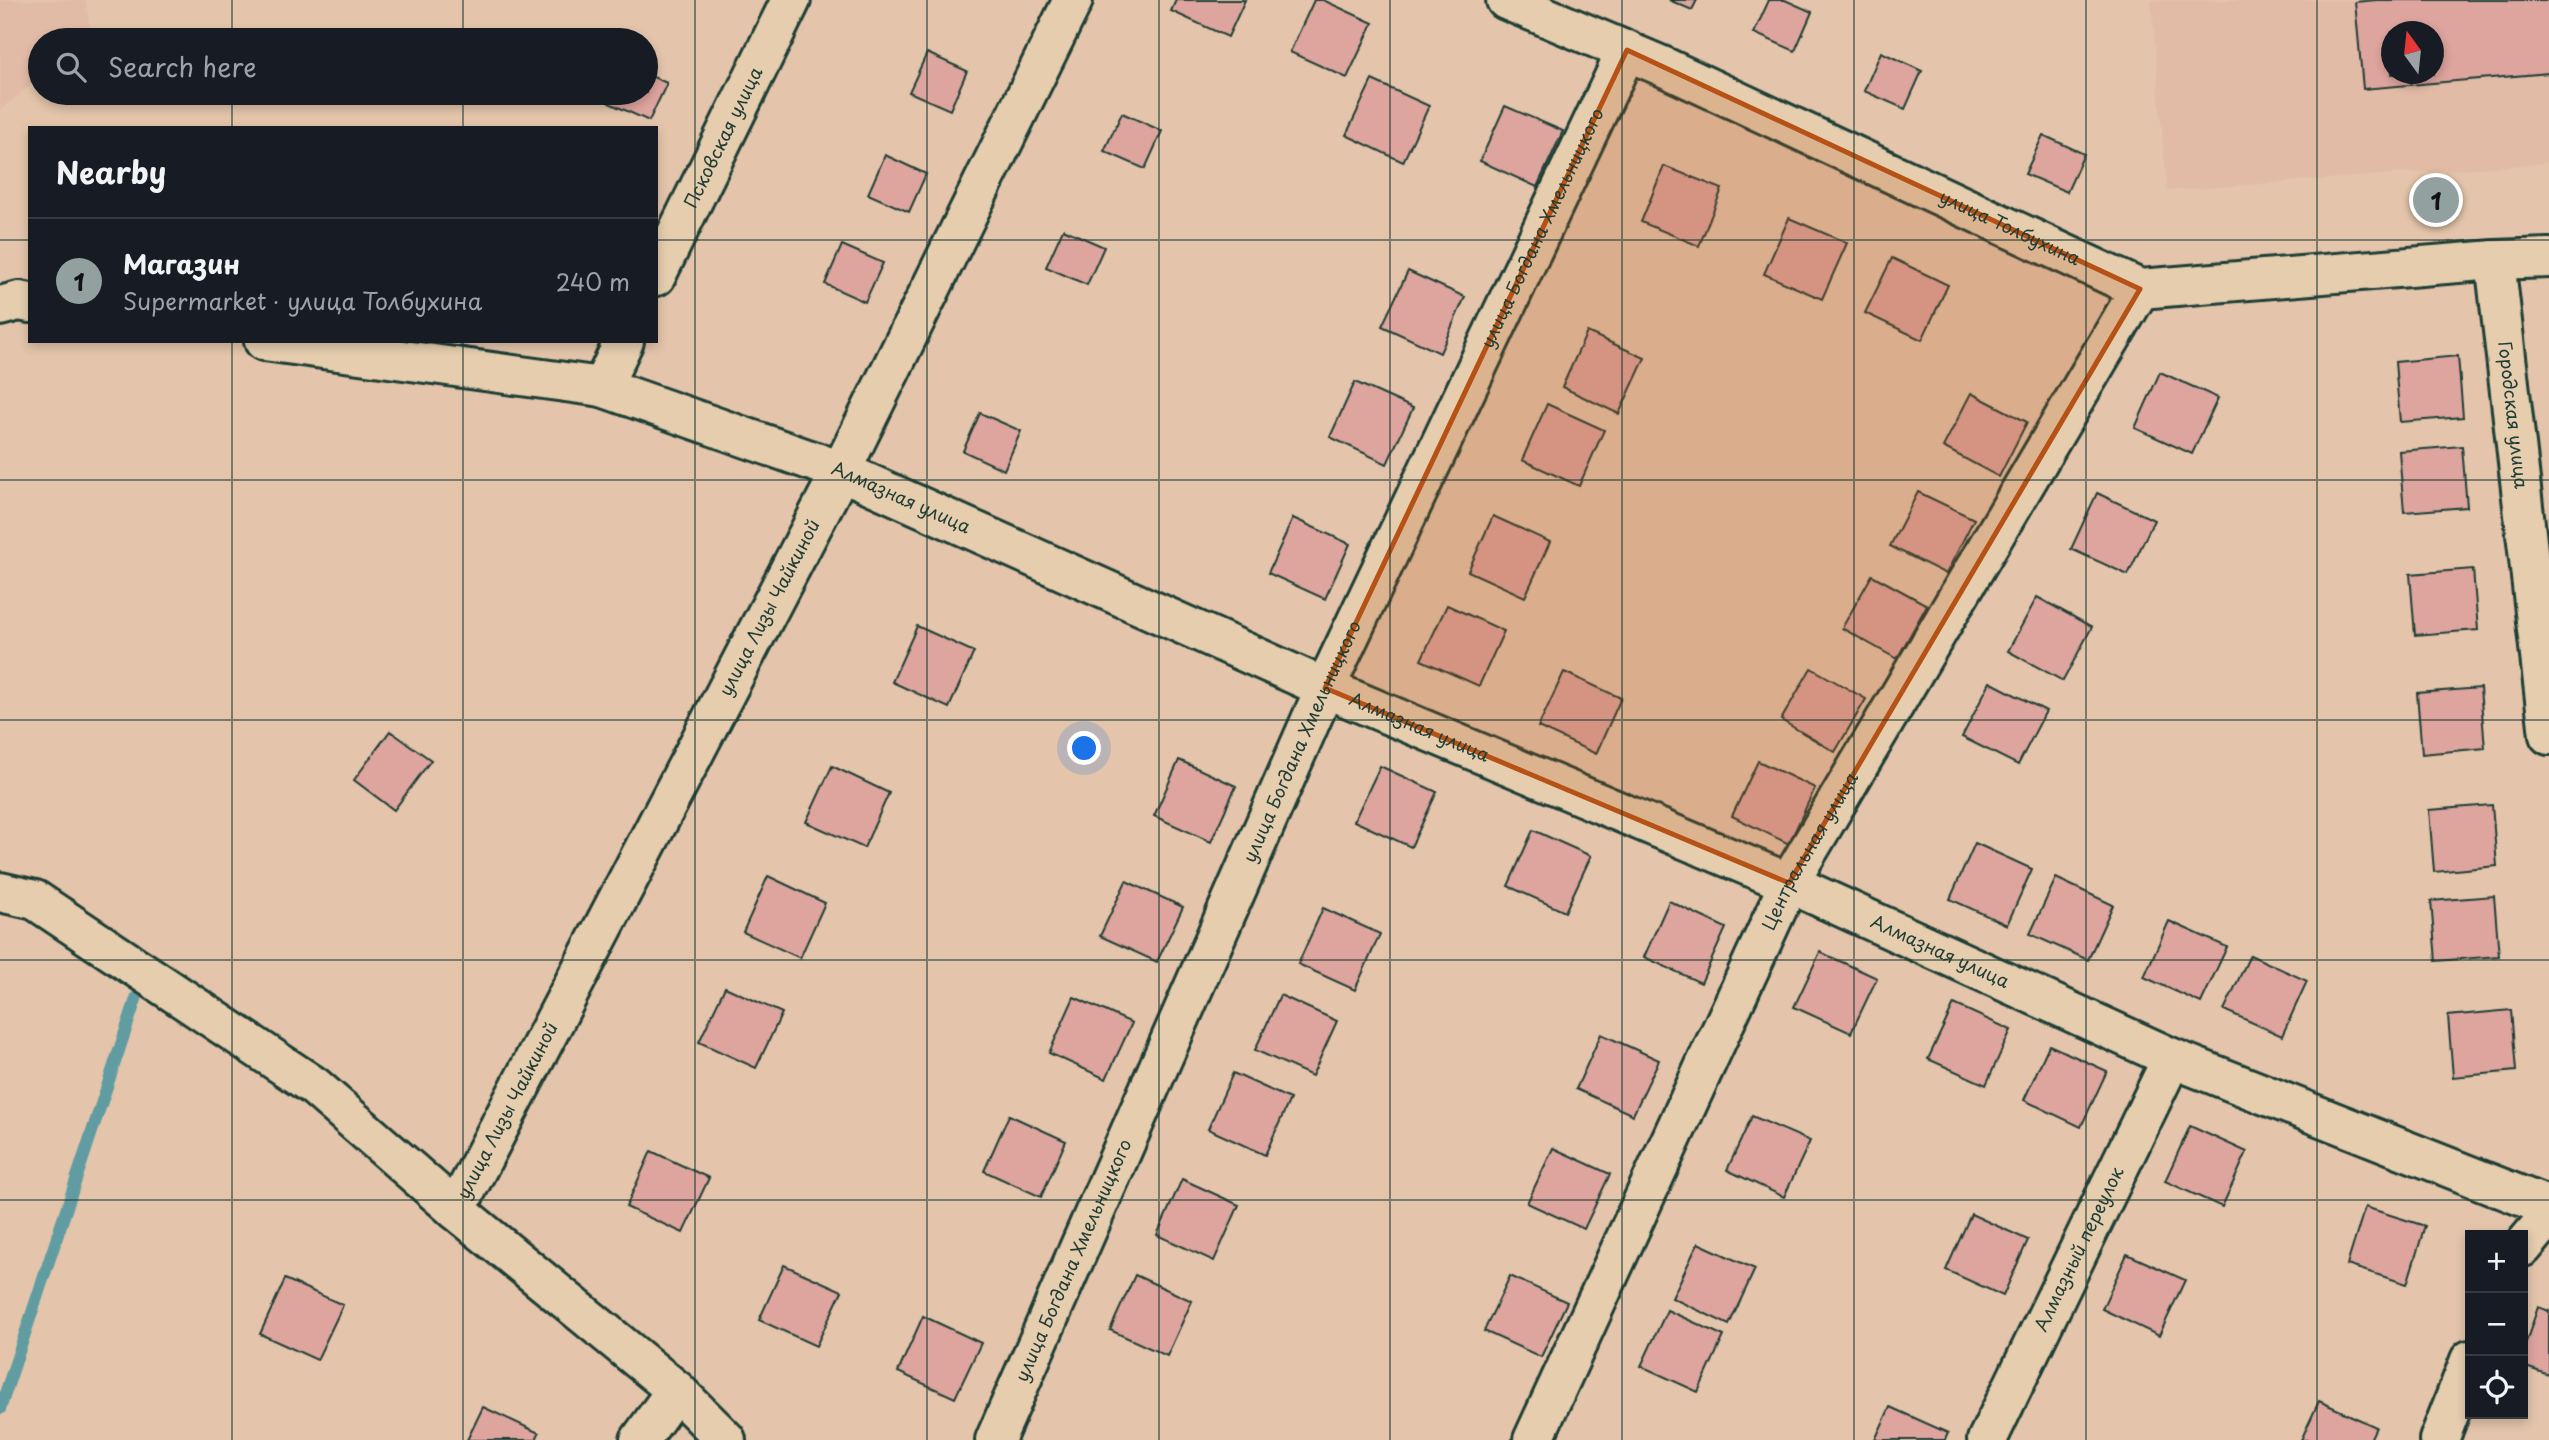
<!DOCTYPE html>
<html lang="en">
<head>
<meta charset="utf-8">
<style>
  body { margin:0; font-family:"Playpen Sans",sans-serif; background:#20242c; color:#f1f3f6 }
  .controls { position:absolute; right:21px; bottom:21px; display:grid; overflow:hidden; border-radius:0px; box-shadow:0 4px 10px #0003 }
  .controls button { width:63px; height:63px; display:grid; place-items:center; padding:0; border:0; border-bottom:2px solid #363941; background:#171b24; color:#f1f3f6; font:35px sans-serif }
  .compass { position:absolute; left:2381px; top:21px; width:63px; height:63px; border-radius:50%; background:#171b24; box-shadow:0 4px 10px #0003; rotate:345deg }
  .you { position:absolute; left:1085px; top:749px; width:24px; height:24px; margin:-18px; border:5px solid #fff; border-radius:50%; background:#1a73e8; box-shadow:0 0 0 10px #1a73e833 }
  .badge { display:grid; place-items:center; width:46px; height:46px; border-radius:50%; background:#92a19f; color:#111; font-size:23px; font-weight:700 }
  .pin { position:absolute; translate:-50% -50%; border:4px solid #fff; box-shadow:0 2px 7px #0006 }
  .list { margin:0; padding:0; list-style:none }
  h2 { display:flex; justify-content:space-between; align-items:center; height:91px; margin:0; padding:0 28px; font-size:30px }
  h2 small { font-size:23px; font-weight:400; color:#9ea1a6 }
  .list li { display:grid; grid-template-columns:46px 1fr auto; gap:21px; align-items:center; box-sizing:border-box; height:126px; padding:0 28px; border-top:2px solid #363941 }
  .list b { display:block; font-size:26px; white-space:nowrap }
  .list p { margin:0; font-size:23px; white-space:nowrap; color:#9ea1a6 }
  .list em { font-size:23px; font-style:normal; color:#9ea1a6 }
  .icon { flex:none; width:38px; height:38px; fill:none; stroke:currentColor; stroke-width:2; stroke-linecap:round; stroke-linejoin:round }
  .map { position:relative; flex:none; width:2549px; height:1440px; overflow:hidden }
  .search { position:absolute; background:#171b24; box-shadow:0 4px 10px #0003; left:28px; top:28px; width:630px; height:77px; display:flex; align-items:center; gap:18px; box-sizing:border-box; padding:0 24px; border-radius:38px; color:#9ea1a6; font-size:26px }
  .panel { position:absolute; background:#171b24; box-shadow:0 4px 10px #0003; left:28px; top:126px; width:630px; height:217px; border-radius:0px }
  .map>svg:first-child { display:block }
</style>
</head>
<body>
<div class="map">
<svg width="2549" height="1440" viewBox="0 0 2549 1440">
  <rect width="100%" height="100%" fill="#e4c5ab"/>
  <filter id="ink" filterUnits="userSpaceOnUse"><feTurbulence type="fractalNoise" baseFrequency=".0143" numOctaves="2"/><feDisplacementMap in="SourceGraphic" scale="14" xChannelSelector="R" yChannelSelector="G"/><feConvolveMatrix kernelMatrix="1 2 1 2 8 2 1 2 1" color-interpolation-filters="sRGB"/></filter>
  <g filter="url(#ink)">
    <g fill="#e2bba7" fill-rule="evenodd">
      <polygon points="0,0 86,0 91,37 87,40 40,40 40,78 0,110"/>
      <path d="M2151,0H2549V163L2167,191ZM2392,32H2434V74H2392Z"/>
    </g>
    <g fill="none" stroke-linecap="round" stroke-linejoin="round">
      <polyline stroke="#609ca1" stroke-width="12" points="0,1409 137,996"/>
    </g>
    <g fill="#dea49e" stroke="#1f3d34" stroke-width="2" fill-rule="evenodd">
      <polygon points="1176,0 1245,0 1228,37 1171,11"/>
      <polygon points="1314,0 1323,0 1373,23 1347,78 1290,52"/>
      <polygon points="1669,0 1697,0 1692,10"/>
      <polygon points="1769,0 1785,0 1812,12 1795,51 1754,33"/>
      <path d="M2376,0H2549V73L2363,89L2355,2ZM2392,32H2434V74H2392Z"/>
      <polygon points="1881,52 1922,71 1905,109 1864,91"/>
      <polygon points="927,53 967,71 950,110 909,92"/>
      <polygon points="646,74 667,83 649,121 609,103 613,93 646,93"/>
      <polygon points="1372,80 1429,106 1403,162 1346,135"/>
      <polygon points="1505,106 1563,131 1537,187 1480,161"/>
      <polygon points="1122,113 1162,131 1145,169 1104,151"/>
      <polygon points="2043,135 2084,154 2067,192 2025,174"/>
      <polygon points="885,155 926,174 909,212 868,194"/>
      <polygon points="1664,166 1722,189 1699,246 1641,222"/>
      <polygon points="1789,218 1847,243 1822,299 1764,274"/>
      <polygon points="1063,229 1104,247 1087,285 1046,267"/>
      <polygon points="842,245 883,263 865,302 825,284"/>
      <polygon points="1892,258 1948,285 1922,340 1865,313"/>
      <polygon points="1408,271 1465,297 1440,353 1382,326"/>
      <polygon points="1587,332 1645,358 1619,414 1562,387"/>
      <polygon points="2458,356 2463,417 2400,422 2395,362"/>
      <polygon points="2160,372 2218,398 2192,454 2135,428"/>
      <polygon points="1355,382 1413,408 1387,464 1330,437"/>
      <polygon points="1971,393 2027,422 1999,477 1943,447"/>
      <polygon points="1547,404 1604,430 1579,486 1522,460"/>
      <polygon points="980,413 1021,431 1004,470 963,451"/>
      <polygon points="2462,446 2467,507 2404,512 2399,451"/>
      <polygon points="1918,492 1974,519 1946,574 1890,546"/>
      <polygon points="2097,493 2154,520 2128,575 2071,549"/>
      <polygon points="1493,516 1550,542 1525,597 1468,571"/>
      <polygon points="1293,518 1350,544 1325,599 1268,573"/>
      <polygon points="2473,569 2478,630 2415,635 2410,574"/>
      <polygon points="1872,575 1927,605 1897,659 1842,628"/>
      <polygon points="2037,597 2092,627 2063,681 2008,651"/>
      <polygon points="1447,605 1504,631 1479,686 1421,660"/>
      <polygon points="917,626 974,652 949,708 892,682"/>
      <polygon points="1811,668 1866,699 1835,752 1781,720"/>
      <polygon points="1564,672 1621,698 1596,754 1538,727"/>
      <polygon points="1990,682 2046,711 2018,765 1962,737"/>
      <polygon points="2480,688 2485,748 2422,754 2417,693"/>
      <polygon points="390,731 431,760 394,810 354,780"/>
      <polygon points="1179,760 1236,786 1211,842 1154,816"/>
      <polygon points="1758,761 1815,788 1789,844 1732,816"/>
      <polygon points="832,766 889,793 864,848 806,822"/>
      <polygon points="1380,766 1437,792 1411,847 1354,821"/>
      <polygon points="2492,805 2497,866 2434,872 2429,810"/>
      <polygon points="1533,830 1591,856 1565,912 1508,886"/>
      <polygon points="1975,843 2032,869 2007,925 1950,899"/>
      <polygon points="768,876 825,903 800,958 743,932"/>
      <polygon points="2056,878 2113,905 2088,960 2030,934"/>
      <polygon points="1126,881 1183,907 1157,962 1100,936"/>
      <polygon points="2494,896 2499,956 2436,961 2431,901"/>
      <polygon points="1669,901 1726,928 1701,983 1644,957"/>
      <polygon points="1323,908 1380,934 1355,990 1298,964"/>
      <polygon points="2169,921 2227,947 2201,1003 2144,977"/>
      <polygon points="1820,952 1877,978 1851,1033 1794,1007"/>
      <polygon points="2250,955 2307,981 2282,1036 2224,1010"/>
      <polygon points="725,987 782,1013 756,1068 699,1042"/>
      <polygon points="1280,995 1337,1021 1312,1076 1255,1050"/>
      <polygon points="1074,997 1132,1023 1106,1079 1049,1053"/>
      <polygon points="1954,1004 2011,1030 1986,1085 1928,1059"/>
      <polygon points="2511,1010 2516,1071 2453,1077 2448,1016"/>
      <polygon points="1601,1034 1659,1060 1633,1115 1576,1089"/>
      <polygon points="2049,1045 2107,1071 2081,1127 2024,1100"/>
      <polygon points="1233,1073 1290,1099 1265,1155 1208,1129"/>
      <polygon points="1009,1115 1066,1141 1041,1197 984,1171"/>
      <polygon points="1752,1116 1810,1141 1784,1197 1727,1170"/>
      <polygon points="2190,1126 2247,1152 2222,1207 2165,1181"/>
      <polygon points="1553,1148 1610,1174 1584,1229 1527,1203"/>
      <polygon points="651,1151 709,1178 683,1233 626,1207"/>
      <polygon points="1182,1179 1239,1205 1214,1261 1157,1235"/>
      <polygon points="2365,1207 2425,1226 2407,1284 2347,1265"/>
      <polygon points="1971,1214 2028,1240 2003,1296 1946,1270"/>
      <polygon points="1698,1243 1755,1269 1729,1325 1672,1298"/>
      <polygon points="2127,1254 2185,1280 2159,1336 2102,1309"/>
      <polygon points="784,1265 842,1291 816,1346 759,1320"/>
      <polygon points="1135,1275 1192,1301 1167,1356 1110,1330"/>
      <polygon points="1510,1276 1567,1302 1541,1357 1484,1331"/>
      <polygon points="285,1279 343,1305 317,1360 260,1334"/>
      <polygon points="2538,1307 2549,1311 2549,1375 2523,1366 2523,1351"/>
      <polygon points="1667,1310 1724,1336 1698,1392 1641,1366"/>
      <polygon points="923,1316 981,1343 955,1398 898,1372"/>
      <polygon points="2319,1401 2376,1427 2370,1440 2301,1440"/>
      <polygon points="483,1407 539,1433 536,1440 467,1440"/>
      <polygon points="1890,1407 1948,1433 1945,1440 1875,1440"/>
    </g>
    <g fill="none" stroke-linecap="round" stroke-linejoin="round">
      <defs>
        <g id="street">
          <path id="s1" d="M1506,0L1662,66L2140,289L2495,260L2549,258"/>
          <path id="s2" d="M2495,260L2549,735"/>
          <path id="s3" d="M656,276L791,0"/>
          <polyline points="0,306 19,301 30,303"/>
          <path id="s4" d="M264,341L602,387L841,471L1325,688L1789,883L2172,1058L2549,1207"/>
          <polyline points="602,387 624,341"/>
          <polyline points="0,892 35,900 314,1086 456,1210 676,1390 726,1440"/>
          <path id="s5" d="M456,1210L841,471L1073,0"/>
          <polyline points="2523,1247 2549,1216"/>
          <polyline points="640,1440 676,1390"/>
          <path id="s6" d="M995,1440L1325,688L1627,50"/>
          <path id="s7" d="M1533,1440L1789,883L2140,289"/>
          <path id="s8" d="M1987,1440L2172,1058"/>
          <polyline points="2439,1440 2470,1360"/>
        </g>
      </defs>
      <use href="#street" stroke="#1f3d34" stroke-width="44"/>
      <use href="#street" stroke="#e5cdae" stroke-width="38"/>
    </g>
  </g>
  <path fill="#b65216" fill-opacity="0.2" stroke="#b65216" stroke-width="5" stroke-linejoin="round" d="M1627,50L2140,289L1789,883L1325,688Z"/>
  <path fill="none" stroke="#1f3d34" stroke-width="2" stroke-opacity="0.55" d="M232,0V40M463,0V40M695,0V1440M927,0V1440M1159,0V1440M1390,0V1440M1622,0V1440M1854,0V1440M2086,0V1440M2317,0V1440M232,93V128M463,93V128M0,240H30M656,240H2549M232,341V1440M463,341V1440M0,480H2549M0,720H2549M0,960H2549M0,1200H2549"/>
  <g text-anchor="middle" stroke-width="7" stroke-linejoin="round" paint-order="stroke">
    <g font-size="18" fill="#1f3d34" stroke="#e5cdae">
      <text dy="6" stroke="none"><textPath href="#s3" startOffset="154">Псковская улица</textPath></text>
      <text dy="6" stroke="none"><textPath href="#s6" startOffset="1330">улица Богдана Хмельницкого</textPath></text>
      <text dy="6" stroke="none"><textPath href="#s1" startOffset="553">улица Толбухина</textPath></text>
      <text dy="6" stroke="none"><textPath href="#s2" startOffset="156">Городская улица</textPath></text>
      <text dy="6" stroke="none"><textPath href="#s4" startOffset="660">Алмазная улица</textPath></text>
      <text dy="6" stroke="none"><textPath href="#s5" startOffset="679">улица Лизы Чайкиной</textPath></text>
      <text dy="6" stroke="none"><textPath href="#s4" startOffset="1227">Алмазная улица</textPath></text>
      <text dy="6" stroke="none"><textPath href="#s6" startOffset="763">улица Богдана Хмельницкого</textPath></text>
      <text dy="6" stroke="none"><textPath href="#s7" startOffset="651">Центральная улица</textPath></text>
      <text dy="6" stroke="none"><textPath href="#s4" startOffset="1794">Алмазная улица</textPath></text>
      <text dy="6" stroke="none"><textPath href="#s5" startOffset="112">улица Лизы Чайкиной</textPath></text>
      <text dy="6" stroke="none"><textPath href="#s8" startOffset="212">Алмазный переулок</textPath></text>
      <text dy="6" stroke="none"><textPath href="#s6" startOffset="196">улица Богдана Хмельницкого</textPath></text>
    </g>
  </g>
</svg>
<div class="controls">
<button>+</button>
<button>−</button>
<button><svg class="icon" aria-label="locate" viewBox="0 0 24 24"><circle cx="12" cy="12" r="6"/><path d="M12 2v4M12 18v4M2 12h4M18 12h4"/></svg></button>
</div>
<svg class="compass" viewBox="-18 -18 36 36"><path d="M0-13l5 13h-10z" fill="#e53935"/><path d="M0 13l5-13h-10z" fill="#9ea1a6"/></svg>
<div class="you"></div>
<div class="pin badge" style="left:2436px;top:200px">1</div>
<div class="search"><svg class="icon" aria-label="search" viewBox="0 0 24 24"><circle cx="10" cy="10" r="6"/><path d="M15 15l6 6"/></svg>Search here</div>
<section class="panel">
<h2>Nearby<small></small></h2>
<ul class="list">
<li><span class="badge">1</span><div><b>Магазин</b><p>Supermarket · улица Толбухина</p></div><em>240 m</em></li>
</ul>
</section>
</div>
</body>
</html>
